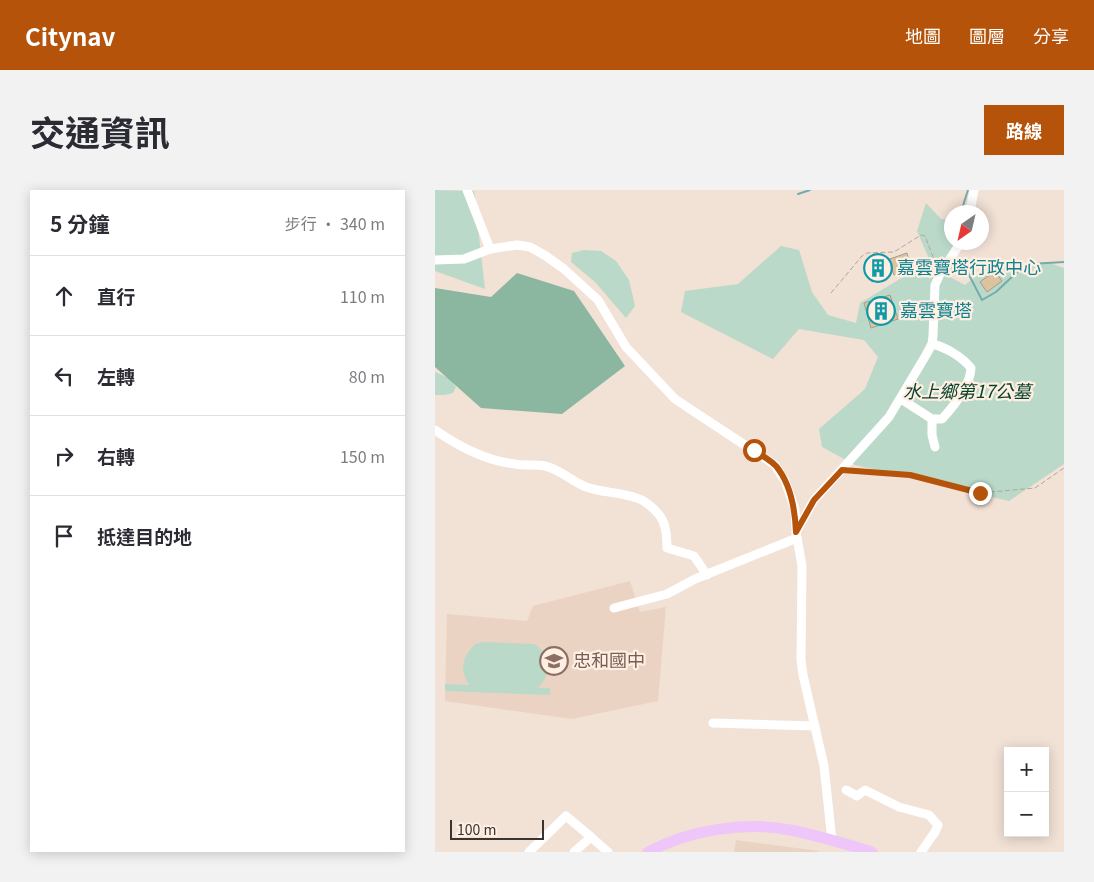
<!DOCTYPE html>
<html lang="zh-TW">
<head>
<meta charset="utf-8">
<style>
  body { margin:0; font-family:Georgia,"Noto Sans TC",serif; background:#f2f2f3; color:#2b2b33 }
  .controls { position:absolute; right:15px; bottom:15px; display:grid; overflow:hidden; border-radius:0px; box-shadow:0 2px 12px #0003 }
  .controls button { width:45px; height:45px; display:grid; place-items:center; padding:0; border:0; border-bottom:1px solid #e1e1e2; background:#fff; color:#2b2b33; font:25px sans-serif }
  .compass { position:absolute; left:509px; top:15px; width:45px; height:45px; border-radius:50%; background:#fff; box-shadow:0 2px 12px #0003; rotate:214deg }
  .scale { position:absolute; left:15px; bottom:12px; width:94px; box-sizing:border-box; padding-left:5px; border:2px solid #3a332e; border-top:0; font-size:14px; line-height:18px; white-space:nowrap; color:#3a332e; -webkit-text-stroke:4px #ffeee2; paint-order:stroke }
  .stop { position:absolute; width:15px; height:15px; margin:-11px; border:4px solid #b45309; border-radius:50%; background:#fff }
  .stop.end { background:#b45309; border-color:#fff; box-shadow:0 1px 5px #0008 }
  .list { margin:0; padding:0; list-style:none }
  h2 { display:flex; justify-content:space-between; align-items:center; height:65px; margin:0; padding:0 20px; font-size:21px }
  h2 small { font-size:16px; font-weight:400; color:#7c7c81 }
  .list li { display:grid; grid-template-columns:32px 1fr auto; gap:15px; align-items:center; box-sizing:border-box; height:80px; padding:0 20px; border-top:1px solid #e1e1e2 }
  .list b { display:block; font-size:19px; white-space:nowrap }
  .list em { font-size:16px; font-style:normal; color:#7c7c81 }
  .icon { flex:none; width:28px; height:28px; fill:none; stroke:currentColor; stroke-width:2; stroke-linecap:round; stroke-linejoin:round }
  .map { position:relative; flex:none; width:629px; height:662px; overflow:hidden; border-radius:0px }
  header { display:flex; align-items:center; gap:30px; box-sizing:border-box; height:70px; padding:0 25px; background:#b45309; color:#fff }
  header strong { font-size:24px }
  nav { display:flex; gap:28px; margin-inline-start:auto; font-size:18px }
  .intro { display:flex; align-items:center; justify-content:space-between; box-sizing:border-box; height:120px; padding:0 30px }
  h1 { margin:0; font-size:35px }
  .button { padding:12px 22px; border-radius:0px; background:#b45309; color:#fff; font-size:18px; font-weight:700 }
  main { display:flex; gap:30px; padding:0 30px }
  aside { flex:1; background:#fff; border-radius:0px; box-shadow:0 2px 12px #0003 }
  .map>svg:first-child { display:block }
</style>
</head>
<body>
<header>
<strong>Citynav</strong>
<nav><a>地圖</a><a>圖層</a><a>分享</a></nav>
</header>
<div class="intro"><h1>交通資訊</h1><a class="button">路線</a></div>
<main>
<aside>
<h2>5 分鐘<small>步行 · 340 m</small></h2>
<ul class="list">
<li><svg class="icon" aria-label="ahead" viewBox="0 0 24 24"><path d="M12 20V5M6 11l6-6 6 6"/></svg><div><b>直行</b></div><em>110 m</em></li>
<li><svg class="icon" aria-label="left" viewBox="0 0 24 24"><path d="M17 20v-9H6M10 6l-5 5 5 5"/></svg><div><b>左轉</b></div><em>80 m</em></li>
<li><svg class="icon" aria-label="right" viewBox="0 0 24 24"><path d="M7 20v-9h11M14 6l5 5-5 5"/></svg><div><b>右轉</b></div><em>150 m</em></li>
<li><svg class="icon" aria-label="arrive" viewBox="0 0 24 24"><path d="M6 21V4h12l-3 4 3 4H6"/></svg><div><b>抵達目的地</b></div></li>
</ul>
</aside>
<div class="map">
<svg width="629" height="662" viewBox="0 0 629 662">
  <rect width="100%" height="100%" fill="#f2e1d5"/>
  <g fill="#ebd3c3">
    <polygon points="195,391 205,422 231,417 223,511 137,529 10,511 12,424 92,431 98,416"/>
    <polygon points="301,650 384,661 384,662 299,662"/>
  </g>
  <g fill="#bad9c8">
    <polygon points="0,0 39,1 50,99 0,81"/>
    <polygon points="491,13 506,29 516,30 516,52 524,53 515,87 530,95 556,75 576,76 612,72 629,78 629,274 574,311 420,275 387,257 384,239 430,199 443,167 429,150 364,139 338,169 246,122 250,101 303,94 346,56 364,60 377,102 393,125 421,133 425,113 495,71 482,41"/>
    <polygon points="149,60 166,61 181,71 194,90 200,116 191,128 160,92 136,72 137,63"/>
    <polygon points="0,182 16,189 21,197 18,203 10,205 0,205"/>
    <path d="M49,452L99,454C118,465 117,483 103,498H115V505L10,501V494L34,495C24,479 27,468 40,454Z"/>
  </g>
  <polygon fill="#8bb7a0" points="82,83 139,101 190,176 127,224 46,218 0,177 0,98 56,107"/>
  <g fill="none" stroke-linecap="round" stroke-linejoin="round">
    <g stroke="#75abae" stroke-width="2">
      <polyline points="363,4 375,0"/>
      <polyline points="526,22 533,0"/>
      <polyline points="533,83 547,110 561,102 581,83 595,74 629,72"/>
    </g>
  </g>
  <g fill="#dcc39e" stroke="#a79c8e">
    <polygon points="472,63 476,79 459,85 456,77 447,80 449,87 437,92 430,72 447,67 449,71"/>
    <polygon points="560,81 567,91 552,102 545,92"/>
    <polygon points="455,105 463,129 436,138 429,113"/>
  </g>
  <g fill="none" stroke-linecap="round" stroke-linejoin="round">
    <g stroke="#b2a59b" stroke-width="1" stroke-dasharray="5 2.5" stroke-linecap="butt">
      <polyline points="396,103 427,66 432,63 459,62 486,45 490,46 502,77"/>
      <polyline points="415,281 475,285 545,303 600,298 629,278"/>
    </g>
    <g stroke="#fff" stroke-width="9">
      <polyline points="32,0 55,59"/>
      <polyline points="535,22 539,0"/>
      <polyline points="0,70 29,69 55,59 82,55 95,57 111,66 129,79 163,110 191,157 240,209 340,275 350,291 360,319 361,342 367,376 366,470 368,485 389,576 397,651"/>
      <path d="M466,209L497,229H507C519,216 535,197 536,178C527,167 511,157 497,154"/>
      <polyline points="497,229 497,245 500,257"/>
      <path d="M0,240C23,256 51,271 80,274C90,276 101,274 110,276C125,279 137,292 151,297C167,303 198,303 210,312C229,325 232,336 232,358L259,366L272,385"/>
      <polyline points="361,342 379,310 454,227 491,165 497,154 498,146 500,95 505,84 526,52"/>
      <polyline points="179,418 232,404 260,389 362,348"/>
      <polyline points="278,533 380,536"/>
      <polyline points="411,600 422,606 430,600 464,617 494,625 503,635 500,642 486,662"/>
      <polyline points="94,662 131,626 156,647"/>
      <polyline points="139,662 156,647 173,662"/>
    </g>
    <path stroke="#eec6fa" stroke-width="11" d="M213,662C255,640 309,631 355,640C382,645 410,654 437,662"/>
  </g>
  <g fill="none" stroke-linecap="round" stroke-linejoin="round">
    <path stroke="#b45309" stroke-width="6" d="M319,260C326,265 335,270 341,276C356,294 360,319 361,342L379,310L407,280L475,285L545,303"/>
  </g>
  <defs>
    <symbol id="building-ring" viewBox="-11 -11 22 22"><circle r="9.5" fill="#ffeee2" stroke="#0f9aa8" stroke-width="1.5"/><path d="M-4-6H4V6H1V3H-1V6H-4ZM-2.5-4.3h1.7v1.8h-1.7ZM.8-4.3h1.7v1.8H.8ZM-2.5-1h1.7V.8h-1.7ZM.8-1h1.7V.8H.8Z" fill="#0f9aa8"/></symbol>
    <symbol id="school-ring" viewBox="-11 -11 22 22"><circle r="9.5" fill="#ffeee2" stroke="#8d6e63" stroke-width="1.5"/><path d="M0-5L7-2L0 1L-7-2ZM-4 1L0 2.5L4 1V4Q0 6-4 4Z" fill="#8d6e63"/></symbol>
  </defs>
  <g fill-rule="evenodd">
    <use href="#building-ring" x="427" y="62" width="32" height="32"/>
    <use href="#building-ring" x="430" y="105" width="32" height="32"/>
    <use href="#school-ring" x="103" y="455" width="32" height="32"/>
  </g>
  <g text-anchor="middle" stroke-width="4.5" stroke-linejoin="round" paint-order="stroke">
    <g font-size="18" fill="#0d838f" stroke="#ffeee2" text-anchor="start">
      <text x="462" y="84">嘉雲寶塔行政中心</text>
      <text x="465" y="127">嘉雲寶塔</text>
    </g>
    <g font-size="18" font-style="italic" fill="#07422c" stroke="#ffeee2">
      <text x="532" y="208">水上鄉第17公墓</text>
    </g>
    <g font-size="18" fill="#785e54" stroke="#ffeee2" text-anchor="start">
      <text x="138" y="477">忠和國中</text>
    </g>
  </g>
</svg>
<div class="controls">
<button>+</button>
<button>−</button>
</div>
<svg class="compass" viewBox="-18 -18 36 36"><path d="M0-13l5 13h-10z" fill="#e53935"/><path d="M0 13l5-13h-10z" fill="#7c7c81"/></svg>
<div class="scale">100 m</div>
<div class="stop" style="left:319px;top:260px"></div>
<div class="stop end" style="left:545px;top:303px"></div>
</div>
</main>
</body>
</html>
